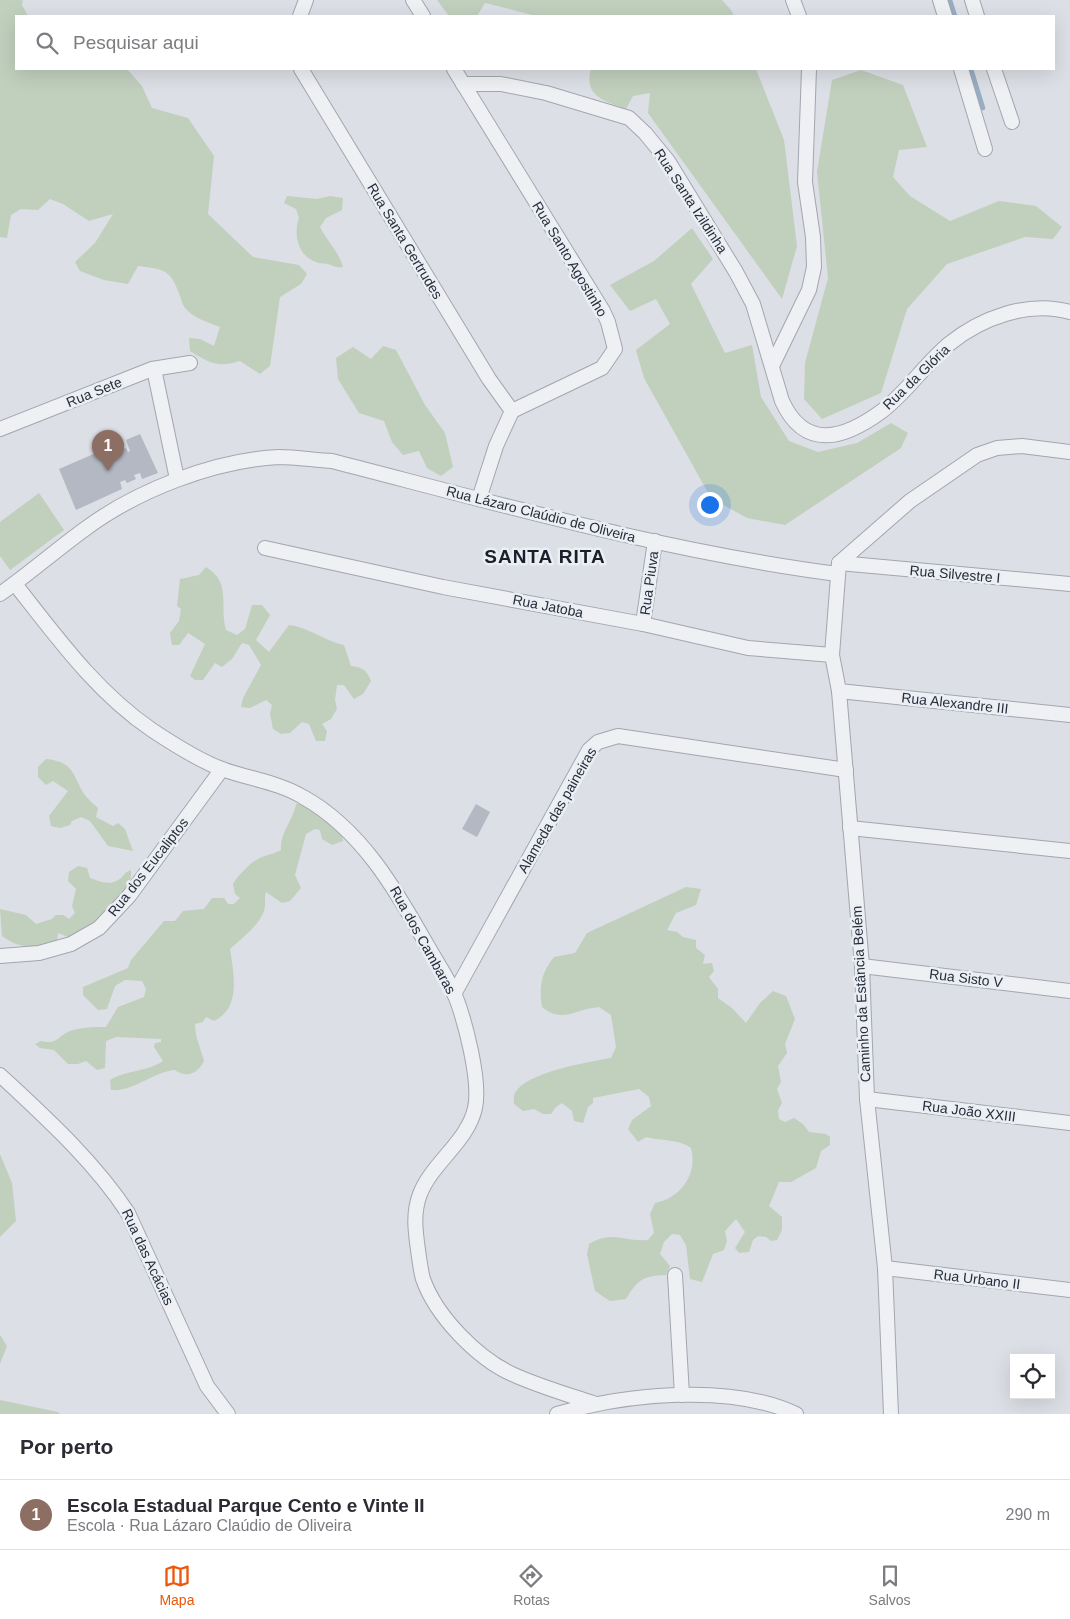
<!DOCTYPE html>
<html lang="pt">
<head>
<meta charset="utf-8">
<style>
  body { margin:0; font-family:Arial,sans-serif; background:#f7f7f7; color:#2b2b33 }
  .controls { position:absolute; right:15px; bottom:15px; display:grid; overflow:hidden; border-radius:0px; box-shadow:0 5px 20px #0002 }
  .controls button { width:45px; height:45px; display:grid; place-items:center; padding:0; border:0; border-bottom:1px solid #e1e1e2; background:#fff; color:#2b2b33; font:25px sans-serif }
  .you { position:absolute; left:709px; top:504px; width:18px; height:18px; margin:-12px; border:4px solid #fff; border-radius:50%; background:#1a73e8; box-shadow:0 0 0 8px #1a73e833 }
  .badge { display:grid; place-items:center; width:32px; height:32px; border-radius:50%; background:#ea580c; color:#fff; font-size:16px; font-weight:700 }
  .pin { position:absolute; translate:-50% -41px; filter:drop-shadow(0 1px 2px #0008) }
  .pin::after { content:''; position:absolute; top:26px; width:18px; height:15px; background:inherit; clip-path:polygon(0 0,100% 0,50% 100%) }
  .list { margin:0; padding:0; list-style:none }
  h2 { display:flex; justify-content:space-between; align-items:center; height:65px; margin:0; padding:0 20px; font-size:21px }
  h2 small { font-size:16px; font-weight:400; color:#7c7c81 }
  .list li { display:grid; grid-template-columns:32px 1fr auto; gap:15px; align-items:center; box-sizing:border-box; height:70px; padding:0 20px; border-top:1px solid #e1e1e2 }
  .list b { display:block; font-size:19px; white-space:nowrap }
  .list p { margin:0; font-size:16px; white-space:nowrap; color:#7c7c81 }
  .list em { font-size:16px; font-style:normal; color:#7c7c81 }
  .icon { flex:none; width:28px; height:28px; fill:none; stroke:currentColor; stroke-width:2; stroke-linecap:round; stroke-linejoin:round }
  .map { position:relative; flex:none; width:1070px; height:1414px; overflow:hidden }
  .search { position:absolute; background:#fff; box-shadow:0 5px 20px #0002; left:15px; right:15px; top:15px; height:55px; display:flex; align-items:center; gap:12px; box-sizing:border-box; padding:0 18px; border-radius:0px; color:#7c7c81; font-size:19px }
  .sheet { height:135px; background:#fff }
  nav { display:flex; justify-content:space-around; align-items:center; box-sizing:border-box; height:70px; border-top:1px solid #e1e1e2; background:#fff; font-size:14px; color:#7c7c81 }
  nav a { display:grid; justify-items:center; gap:2px }
  nav .on { color:#ea580c }
  .map>svg:first-child { display:block }
</style>
</head>
<body>
<div class="map">
<svg width="1070" height="1414" viewBox="0 0 1070 1414">
  <rect width="100%" height="100%" fill="#dcdfe5"/>
  <g fill="#c1cfbd">
    <path d="M0,0H23L22,5L28,16H16V69H127L142,86L152,108L188,118L214,156L208,214L253,257L299,265L307,274L301,284L280,297L270,366L260,374L240,361C217,368 210,363 190,351L189,338L200,339L214,346L220,327C208,322 195,319 186,309C181,304 181,296 178,291C170,268 160,269 138,266L128,284L104,280L80,271L75,262L95,243L113,214L89,221L63,204L50,199L38,210L21,209L11,215L7,238L0,237Z"/>
    <polygon points="437,0 722,0 731,10 734,16 536,16 485,3 477,16 449,16"/>
    <path d="M591,69H756L784,140L797,246L782,299L648,113L650,93L633,96L626,109C606,101 583,97 591,69Z"/>
    <polygon points="861,70 903,85 927,147 899,150 893,177 910,196 950,221 999,201 1036,206 1062,227 1053,239 1025,237 947,264 907,309 881,393 822,419 804,399 805,363 828,278 817,172 832,80"/>
    <path d="M287,196L317,199L330,196L343,198L342,210L326,218L320,227C327,241 339,252 343,267C336,268 334,266 328,264C324,263 319,264 316,262C298,256 293,234 299,218L296,209L284,203Z"/>
    <polygon points="692,228 713,259 691,284 725,353 752,345 761,397 789,441 818,452 857,443 891,423 908,433 901,448 785,525 747,518 711,498 644,378 636,350 670,324 656,299 630,311 610,285 654,261"/>
    <polygon points="383,346 396,350 425,405 445,433 453,467 441,476 427,468 419,451 403,455 392,442 384,421 359,413 338,379 336,358 353,347 371,359"/>
    <polygon points="39,493 64,530 10,570 0,556 0,522"/>
    <path d="M206,567C232,583 219,605 226,630L237,635L245,629L252,605H262L270,615L256,640L269,652L289,625C309,627 324,641 344,645L351,666C362,667 367,670 371,681L363,694L354,699L344,685H337L335,700L337,709L331,719L322,724L327,731L325,741H316L309,724L302,722L290,733L281,734L273,729L270,714L272,705L266,700L250,708L241,707L243,698L261,665L249,645L242,643L232,659L222,667L215,663L203,680H195L190,676L205,644L188,633L179,645H172L170,633L179,621L181,609L177,606L180,579L199,575Z"/>
    <path d="M46,759C74,762 72,774 84,794C88,799 93,804 98,808L96,817L113,826L118,823L125,829L133,851L108,846L90,821L81,817L72,821L70,825L60,828L51,826L49,816L68,791L53,781L46,785L38,777V767Z"/>
    <path d="M306,803L342,833L343,841L332,845L322,839L320,830L315,829L306,834L295,875L301,888L290,901L282,903L266,892C264,899 266,905 264,911C259,926 241,938 230,949C234,975 241,1008 214,1021L206,1017L203,1022L195,1024L196,1035L204,1061C198,1073 187,1079 175,1070C152,1072 134,1092 111,1090L110,1080C126,1070 147,1072 163,1061L154,1047L155,1043L161,1042V1039L116,1037L106,1041L105,1068L97,1070L86,1061L78,1064H68L54,1050L40,1048L35,1044L41,1041C59,1045 57,1036 70,1031C82,1027 93,1027 106,1027L118,1007L144,997L146,989L142,981L125,980L115,986L107,1009L98,1010L83,995V987L128,968L131,960L164,921H175L183,911L204,909L212,898H224L228,904H234L240,898L235,894L233,884C238,875 253,860 262,857C269,854 275,854 281,850C280,832 293,821 296,804Z"/>
    <path d="M78,866L87,868L90,878C99,881 109,886 118,880C124,877 124,872 131,870C134,900 92,927 68,937L58,933L57,942C37,949 19,949 2,936L0,909L26,915L36,924L52,919L56,915H63L69,919L75,913L72,906L76,889L68,881L69,872Z"/>
    <path d="M686,887L701,889L696,905L676,913L667,930L677,932L683,937L696,940V948L705,955L703,964L712,963L714,971L709,977L718,989V998L732,1008L746,1023L760,1003L773,991L786,996L795,1019L785,1044L787,1053L778,1066L781,1082L777,1089L782,1103L778,1110L779,1119L785,1122L794,1118L803,1124L809,1132L826,1134L830,1137V1145L821,1151L816,1168L791,1182H779L769,1206L782,1217V1230L777,1240L771,1241L766,1237L758,1236L753,1240L749,1252L739,1253L735,1248L745,1232L736,1219L725,1231L727,1241L724,1250L713,1254L702,1282L690,1279L686,1245L680,1235L672,1234L664,1242L660,1254L670,1266L666,1275C643,1276 638,1279 626,1299L610,1301L595,1291L587,1254L589,1244C614,1230 622,1242 648,1240L654,1233L650,1214L655,1203C681,1198 698,1174 691,1148C679,1139 661,1141 646,1137L638,1142L628,1129L632,1120L651,1106L649,1097L639,1089L593,1098V1103L588,1107L583,1123L574,1121L572,1111L562,1103L556,1107L551,1114H543L534,1109L523,1111L514,1104C514,1100 513,1097 515,1093C526,1072 589,1062 611,1058L616,1047L611,1015L599,1007C575,1009 563,1024 542,1007C539,987 541,973 554,957L575,953L587,933Z"/>
    <polygon points="0,1154 12,1183 16,1221 0,1237"/>
    <polygon points="0,1335 7,1346 0,1364"/>
    <polygon points="0,1400 58,1412 60,1414 0,1414"/>
  </g>
  <g fill="none" stroke-linecap="round" stroke-linejoin="round">
    <g stroke="#98acc4" stroke-width="4.5">
      <polyline points="950,0 955,16"/>
      <polyline points="971,69 983,108"/>
    </g>
  </g>
  <g fill="#b3b8c2">
    <polygon points="140,434 158,473 142,479 140,473 134,475 136,479 127,483 125,480 120,482 122,489 76,510 59,469 105,449 110,460 113,459 111,454 126,448 128,452 130,451 126,440"/>
    <polygon points="476,804 490,812 477,837 462,829"/>
  </g>
  <g fill="none" stroke-linecap="round" stroke-linejoin="round">
    <defs>
      <g id="minor">
        <polyline points="413,0 423,16"/>
        <polyline points="793,0 799,16"/>
        <polyline points="940,0 945,16"/>
        <polyline points="972,0 977,16"/>
        <polyline points="300,16 306,0"/>
        <polyline points="301,69 489,379 512,411"/>
        <polyline points="454,69 603,311 608,322 615,349 602,368 512,411"/>
        <polyline points="961,69 985,149"/>
        <polyline points="994,69 1012,122"/>
        <path d="M463,84H501L546,93L629,118L645,133L668,161L736,272L753,304L782,401C805,451 844,439 882,411C907,392 925,364 949,344C981,318 1029,300 1070,312"/>
        <polyline points="772,366 809,290 814,267 813,237 805,182 809,69"/>
        <polyline points="154,369 177,479"/>
        <polyline points="0,429 152,369 190,363"/>
        <polyline points="479,499 496,446 512,411"/>
        <polyline points="265,548 443,587 643,624 748,648 832,655"/>
        <polyline points="839,563 1070,584"/>
        <path d="M15,584C56,636 96,692 152,730C173,744 198,760 222,769C249,779 278,782 303,797C361,829 396,890 427,945C436,961 448,978 455,995C465,1021 481,1081 475,1108C468,1141 432,1163 420,1194C412,1215 416,1235 419,1257C420,1264 421,1272 423,1279C436,1316 477,1358 512,1374C538,1386 566,1394 593,1403"/>
        <path d="M0,594C29,574 56,550 85,529C136,491 214,460 279,457C296,457 314,460 332,461C499,504 667,552 838,574"/>
        <polyline points="643,624 655,541"/>
        <polyline points="839,691 1070,715"/>
        <polyline points="850,828 1070,851"/>
        <polyline points="0,956 39,953 71,944 99,928 129,896 222,769"/>
        <polyline points="862,966 1070,991"/>
        <polyline points="454,994 589,750 598,742 618,736 846,770"/>
        <path d="M0,1075C45,1117 94,1161 128,1213L207,1386L228,1414"/>
        <polyline points="867,1099 1070,1123"/>
        <polyline points="885,1268 1070,1290"/>
        <polyline points="675,1275 682,1395"/>
        <path d="M557,1414C625,1394 730,1383 796,1414"/>
        <polyline points="891,1414 885,1268 867,1099 862,966 839,691 832,655 839,563 910,501 977,455 997,448 1022,446 1070,452"/>
      </g>
    </defs>
    <use href="#minor" stroke="#a2a6af" stroke-width="16"/>
    <use href="#minor" stroke="#eef0f4" stroke-width="14"/>
  </g>
  <g text-anchor="middle" stroke-width="5" stroke-linejoin="round" paint-order="stroke">
    <g font-size="14" fill="#262d3b" stroke="#ebeef3">
      <text transform="translate(691 201) rotate(57)" y="5">Rua Santa Izildinha</text>
      <text transform="translate(405 241) rotate(59)" y="5">Rua Santa Gertrudes</text>
      <text transform="translate(570 259) rotate(59)" y="5">Rua Santo Agostinho</text>
      <text transform="translate(916 377) rotate(-44)" y="5">Rua da Glória</text>
      <text transform="translate(94 392) rotate(-22)" y="5">Rua Sete</text>
      <text transform="translate(541 514) rotate(14)" y="5">Rua Lázaro Claúdio de Oliveira</text>
      <text transform="translate(955 574) rotate(5)" y="5">Rua Silvestre I</text>
      <text transform="translate(649 583) rotate(-82)" y="5">Rua Piuva</text>
      <text transform="translate(548 606) rotate(11)" y="5">Rua Jatoba</text>
      <text transform="translate(955 703) rotate(6)" y="5">Rua Alexandre III</text>
      <text transform="translate(557 810) rotate(-60)" y="5">Alameda das paineiras</text>
      <text transform="translate(148 867) rotate(-52)" y="5">Rua dos Eucaliptos</text>
      <text transform="translate(423 940) rotate(61)" y="5">Rua dos Cambaras</text>
      <text transform="translate(966 978) rotate(7)" y="5">Rua Sisto V</text>
      <text transform="translate(861 994) rotate(-93)" y="5">Caminho da Estância Belém</text>
      <text transform="translate(969 1111) rotate(7)" y="5">Rua João XXIII</text>
      <text transform="translate(148 1257) rotate(65)" y="5">Rua das Acácias</text>
      <text transform="translate(977 1279) rotate(7)" y="5">Rua Urbano II</text>
    </g>
    <g font-size="19" font-weight="bold" letter-spacing="1" fill="#191f2b" stroke="#ebeef3">
      <text x="545" y="563">SANTA RITA</text>
    </g>
  </g>
</svg>
<div class="controls">
<button><svg class="icon" aria-label="locate" viewBox="0 0 24 24"><circle cx="12" cy="12" r="6"/><path d="M12 2v4M12 18v4M2 12h4M18 12h4"/></svg></button>
</div>
<div class="you"></div>
<div class="pin badge" style="left:108px;top:471px;background:#8d6e63">1</div>
<div class="search"><svg class="icon" aria-label="search" viewBox="0 0 24 24"><circle cx="10" cy="10" r="6"/><path d="M15 15l6 6"/></svg>Pesquisar aqui</div>
</div>
<section class="sheet">
<h2>Por perto<small></small></h2>
<ul class="list">
<li><span class="badge" style="background:#8d6e63">1</span><div><b>Escola Estadual Parque Cento e Vinte II</b><p>Escola · Rua Lázaro Claúdio de Oliveira</p></div><em>290 m</em></li>
</ul>
</section>
<nav>
<a class="on"><svg class="icon" aria-label="map" viewBox="0 0 24 24"><path d="M3 6l6-2 6 2 6-2v14l-6 2-6-2-6 2zM9 4v14M15 6v14"/></svg>Mapa</a>
<a><svg class="icon" aria-label="directions" viewBox="0 0 24 24"><path d="M12 3l9 9-9 9-9-9zM9 14v-3h6M13 9l2 2-2 2"/></svg>Rotas</a>
<a><svg class="icon" aria-label="saved" viewBox="0 0 24 24"><path d="M7 4h10v16l-5-4-5 4z"/></svg>Salvos</a>
</nav>
</body>
</html>
